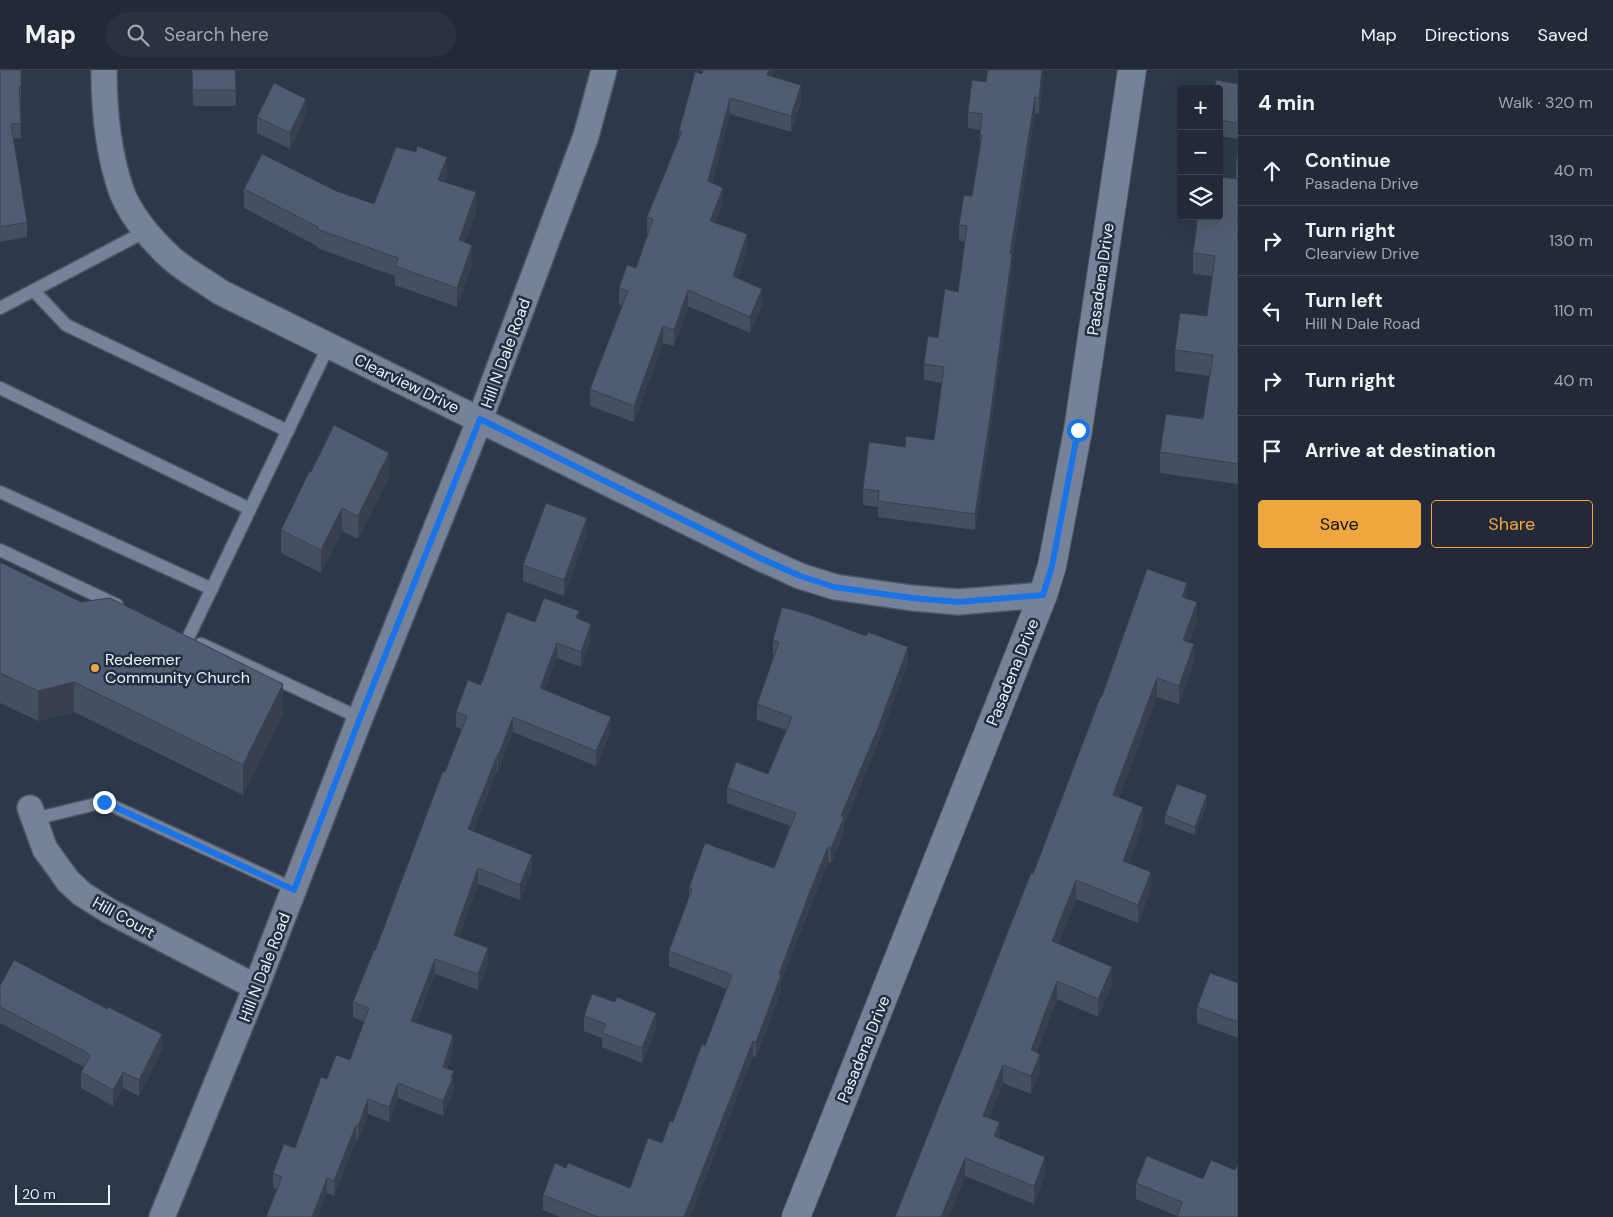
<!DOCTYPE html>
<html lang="en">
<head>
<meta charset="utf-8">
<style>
  body { margin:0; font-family:"DM Sans",sans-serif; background:#2a3240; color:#f1f3f6 }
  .controls { position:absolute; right:15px; top:15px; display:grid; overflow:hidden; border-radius:5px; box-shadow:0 5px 20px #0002 }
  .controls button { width:45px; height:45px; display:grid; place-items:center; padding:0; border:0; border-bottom:1px solid #3f4653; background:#222a38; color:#f1f3f6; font:25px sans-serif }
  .scale { position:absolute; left:15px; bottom:12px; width:95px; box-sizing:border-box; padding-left:5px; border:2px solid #eaf2fe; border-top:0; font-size:14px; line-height:18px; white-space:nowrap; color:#eaf2fe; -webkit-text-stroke:4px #232e40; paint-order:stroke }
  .stop { position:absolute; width:15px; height:15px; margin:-11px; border:4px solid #1a73e8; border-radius:50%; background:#fff }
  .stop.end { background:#1a73e8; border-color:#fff; box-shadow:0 1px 5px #0008 }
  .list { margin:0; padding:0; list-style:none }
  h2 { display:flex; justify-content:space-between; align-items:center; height:65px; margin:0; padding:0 20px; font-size:21px }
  h2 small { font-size:16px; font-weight:400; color:#a2a7ae }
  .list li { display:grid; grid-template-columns:32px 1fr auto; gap:15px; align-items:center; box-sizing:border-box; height:70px; padding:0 20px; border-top:1px solid #3f4653 }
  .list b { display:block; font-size:19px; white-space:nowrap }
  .list p { margin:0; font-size:16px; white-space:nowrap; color:#a2a7ae }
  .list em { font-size:16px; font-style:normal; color:#a2a7ae }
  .actions { display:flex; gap:10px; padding:15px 20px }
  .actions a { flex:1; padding:11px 0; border:1px solid #f0a63f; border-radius:5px; text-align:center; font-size:18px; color:#f0a63f }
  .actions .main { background:#f0a63f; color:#111 }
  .icon { flex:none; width:28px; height:28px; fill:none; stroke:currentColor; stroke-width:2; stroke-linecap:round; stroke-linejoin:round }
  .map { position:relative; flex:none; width:1238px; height:1147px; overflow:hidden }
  header { display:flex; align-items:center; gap:30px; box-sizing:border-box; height:70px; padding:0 25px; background:#222a38; border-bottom:1px solid #3f4653 }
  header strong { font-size:24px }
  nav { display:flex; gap:28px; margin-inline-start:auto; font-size:18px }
  .search { width:350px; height:45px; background:#2a3240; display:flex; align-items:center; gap:12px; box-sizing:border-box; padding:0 18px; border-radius:28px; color:#a2a7ae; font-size:19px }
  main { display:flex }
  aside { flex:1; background:#222a38 }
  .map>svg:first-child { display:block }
</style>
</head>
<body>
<header>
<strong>Map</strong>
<div class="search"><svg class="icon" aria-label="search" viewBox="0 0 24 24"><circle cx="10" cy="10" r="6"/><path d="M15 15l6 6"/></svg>Search here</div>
<nav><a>Map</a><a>Directions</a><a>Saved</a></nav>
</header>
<main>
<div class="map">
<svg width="1238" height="1147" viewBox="0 0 1238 1147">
  <rect width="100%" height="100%" fill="#2d384b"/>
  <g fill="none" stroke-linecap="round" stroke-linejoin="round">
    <defs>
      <g id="service">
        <polyline points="34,221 66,255 288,361"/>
        <polyline points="0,238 146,161"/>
        <polyline points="0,318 250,439"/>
        <polyline points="0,422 212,519"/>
        <polyline points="0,480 117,535"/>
        <polyline points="188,568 329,275"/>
        <polyline points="201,574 360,648"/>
        <polyline points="34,749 104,732 294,819"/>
      </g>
      <g id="minor">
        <path d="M104,0C104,40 108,82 121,120C130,145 151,169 170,187C184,200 205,211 220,222L760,488L800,506L835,517L912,528L958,532L1043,525"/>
        <polyline points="30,738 45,779 68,811 82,824 109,841 256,917"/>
        <polyline points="162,1147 256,917 360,648 480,349 586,66 604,0"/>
      </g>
      <polyline id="tertiary" points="796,1147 1043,525 1052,496 1078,360 1132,0"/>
    </defs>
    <use href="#service" stroke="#4c5666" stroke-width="15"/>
    <use href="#minor" stroke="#4c5666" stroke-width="28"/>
    <use href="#tertiary" stroke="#4c5666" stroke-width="30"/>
    <use href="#service" stroke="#758297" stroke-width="12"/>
    <use href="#minor" stroke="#758297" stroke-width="25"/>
    <use href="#tertiary" stroke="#758297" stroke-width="28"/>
  </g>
  <g fill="#454f61">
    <polygon points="0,0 21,0 21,32 20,32 21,68 14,69 27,152 27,167 0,172"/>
    <polygon points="192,0 235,0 236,36 193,36"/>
    <polygon points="773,0 772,6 801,31 791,62 730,44 712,113 723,134 715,153 747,180 738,208 762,235 750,263 688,236 674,276 663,273 634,352 590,336 590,319 622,236 619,234 619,218 636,198 648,164 647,163 647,147 679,69 679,61 702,4"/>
    <polygon points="1043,0 1043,6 1039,44 1035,43 1012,192 1012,200 990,364 975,460 878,447 878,437 863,435 863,419 905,377 934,370 942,313 924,310 924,294 938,268 958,222 965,172 959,171 959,155 972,126 980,80 980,60 968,58 968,42 986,12"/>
    <polygon points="1238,14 1238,69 1219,66 1219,19"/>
    <polygon points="306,45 290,79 257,63 257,47"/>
    <polygon points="1238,77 1238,414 1160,403 1160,382 1203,349 1210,306 1175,301 1175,280 1207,246 1212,206 1193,204 1193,183 1196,164 1196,146 1219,146 1236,109 1236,93"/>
    <polygon points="447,106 444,112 476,142 465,172 472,194 457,237 395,215 395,206 317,178 317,176 244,138 244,119 336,121 374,134"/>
    <polygon points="311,402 389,407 358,469 342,461 321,503 281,483 281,460"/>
    <polygon points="587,464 564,526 523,511 523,495"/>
    <polygon points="0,492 283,644 243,725 74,642 38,651 0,633"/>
    <polygon points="1187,529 1197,550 1189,572 1194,592 1179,634 1157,627 1119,727 1143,755 1129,793 1151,820 1138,853 1076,829 1058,874 1112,915 1098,947 1057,929 1037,982 1040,1002 1031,1024 1003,1013 989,1048 1000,1069 1045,1105 1034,1134 965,1106 949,1147 1033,804 1102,626"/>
    <polygon points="579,549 591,570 581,597 557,588 545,620 611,662 596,696 513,662 498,701 497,701 473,761 532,800 520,830 478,814 459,867 488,893 478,920 435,904 416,953 453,980 447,998 454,1016 453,1022 443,1046 398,1028 389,1052 368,1044 358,1071 356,1070 334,1126 327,1123 277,1120 273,1118 273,1103 295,1078 327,1009 350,990 364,952 353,947 353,932 375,881 462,659 456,657 456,642 481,615 535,552"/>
    <polygon points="773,570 908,592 878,673 844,755 844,762 831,793 828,792 809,840 781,912 781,921 756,987 753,986 690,1147 560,1147 543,1140 543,1125 566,1098 630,1118 662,1073 673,1052 705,976 727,919 669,896 669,881 689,827 689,818 774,798 790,756 727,733 727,718 768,704 786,660 757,650 757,634 774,586 773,585"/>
    <polygon points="1207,734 1195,765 1165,754 1165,745"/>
    <polygon points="1238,913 1238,968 1197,953 1197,937"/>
    <polygon points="0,916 162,980 139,1026 123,1018 113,1036 81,1018 81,1002 84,997 0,953"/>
    <polygon points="584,946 656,958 642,993 602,977 602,968 584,961"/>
    <polygon points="1235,1100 1238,1147 1177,1146 1136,1129 1136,1113 1203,1109"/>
  </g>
  <g fill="#38404f">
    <polygon points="769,0 773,0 773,1 767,21 767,5"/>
    <polygon points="1042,0 1043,0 1043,6 1039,44 1039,28"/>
    <polygon points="801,15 801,31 791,62 791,46"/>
    <polygon points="1035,27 1035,43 1012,192 1012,200 990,364 975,460 975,444 1010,184"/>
    <polygon points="730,28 730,44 708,127 708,111"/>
    <polygon points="306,29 306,45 290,79 290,63"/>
    <polygon points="447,87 447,106 438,129 438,110"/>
    <polygon points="723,118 723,134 710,167 710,151"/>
    <polygon points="476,122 476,142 459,190 459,170"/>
    <polygon points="747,164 747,180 733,222 733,206"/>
    <polygon points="472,175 472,194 457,237 457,218"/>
    <polygon points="762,219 762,235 750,263 750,247"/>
    <polygon points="688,220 688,236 674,276 674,260"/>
    <polygon points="663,256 663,273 634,352 634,336"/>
    <polygon points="389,383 389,407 358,469 358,446"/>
    <polygon points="342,438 342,461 321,503 321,480"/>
    <polygon points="587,448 587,464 564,526 564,510"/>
    <polygon points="1187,513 1187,531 1182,527"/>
    <polygon points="1197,532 1197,550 1183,588 1183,570"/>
    <polygon points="579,541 579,556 576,548"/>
    <polygon points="591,554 591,570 581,597 581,582"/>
    <polygon points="557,573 557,588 540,633 540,618"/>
    <polygon points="1194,574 1194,592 1179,634 1179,616"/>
    <polygon points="908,577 908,592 878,673 844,755 844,762 831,793 831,778 841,746"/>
    <polygon points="1157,608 1157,627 1113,743 1113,725"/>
    <polygon points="74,612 74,642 38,651 38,621"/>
    <polygon points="283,614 283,644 243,725 243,695"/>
    <polygon points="513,647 513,662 498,701 498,686"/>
    <polygon points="611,647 611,662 596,696 596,681"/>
    <polygon points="497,686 497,701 468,774 468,759"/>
    <polygon points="1207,725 1207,734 1195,765 1195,757"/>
    <polygon points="1143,737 1143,755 1123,809 1123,791"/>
    <polygon points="828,777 828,792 809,840 781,912 781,921 756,987 756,972 779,904 809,824"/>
    <polygon points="532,785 532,800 520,830 520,815"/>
    <polygon points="478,798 478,814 454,881 454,865"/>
    <polygon points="1151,802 1151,820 1138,853 1138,835"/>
    <polygon points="1076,810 1076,829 1052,889 1052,871"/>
    <polygon points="488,878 488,893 478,920 478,904"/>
    <polygon points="435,889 435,904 411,966 411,951"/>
    <polygon points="1112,897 1112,915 1098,947 1098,929"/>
    <polygon points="1057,911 1057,929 1031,998 1031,980"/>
    <polygon points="656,943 656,958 642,993 642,978"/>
    <polygon points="162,964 162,980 139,1026 139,1010"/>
    <polygon points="453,965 453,980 443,1012 443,997"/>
    <polygon points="753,971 753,986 690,1147 684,1147"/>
    <polygon points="1040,984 1040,1002 1031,1024 1031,1006"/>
    <polygon points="1003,995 1003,1013 983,1064 983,1046"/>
    <polygon points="454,1001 453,1022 443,1046 443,1031 451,1007"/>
    <polygon points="123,1002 123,1018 113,1036 113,1020"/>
    <polygon points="398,1013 398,1028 389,1052 389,1037"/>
    <polygon points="368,1029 368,1044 358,1071 358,1056"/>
    <polygon points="1000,1052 1000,1071 994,1066"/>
    <polygon points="356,1055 356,1070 334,1126 334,1111"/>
    <polygon points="1045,1087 1045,1105 1034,1134 1034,1116"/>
    <polygon points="965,1088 965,1106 949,1147 941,1147"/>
    <polygon points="327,1108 327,1123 318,1147 312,1147"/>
  </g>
  <g fill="#505c71" stroke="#38404f">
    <polygon points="0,0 21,0 21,17 19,17 21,53 11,54 27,152 0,157"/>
    <polygon points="192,0 235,0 236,20 193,20"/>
    <polygon points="703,0 769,0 767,5 801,15 791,46 730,28 708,111 723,118 710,151 747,164 733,206 762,219 750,247 688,220 674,260 663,256 634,336 590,319 628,221 619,218 627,195 636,198 653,149 647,147 682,61 679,61 695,2 702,4"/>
    <polygon points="988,0 1042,0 1039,28 1035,27 1010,184 1012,184 990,348 975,444 878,431 879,421 863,419 869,372 905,377 906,366 934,370 944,297 924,294 928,266 938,268 945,219 958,222 967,156 959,155 964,125 972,126 982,65 980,64 982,44 968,42 972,10 986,12"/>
    <polygon points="1216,10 1238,14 1238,53 1219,50 1219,19 1215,19"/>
    <polygon points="274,13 306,29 290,63 257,47"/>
    <polygon points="417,76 447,87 438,110 476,122 459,170 472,175 457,218 395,196 398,188 317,159 318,157 244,119 262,84 336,121 374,134 396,77 416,82"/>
    <polygon points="1238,77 1238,94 1236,93"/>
    <polygon points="1219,107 1238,109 1238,394 1160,382 1166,344 1203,349 1213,285 1175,280 1180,243 1207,246 1215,186 1193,183 1198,146 1219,146"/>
    <polygon points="334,355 389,383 358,446 342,438 321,480 281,460 309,402 311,402"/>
    <polygon points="546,433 587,448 564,510 523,495"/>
    <polygon points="0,492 81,532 110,528 283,614 243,695 74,612 38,621 0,603"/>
    <polygon points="1147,499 1187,513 1182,527 1197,532 1183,570 1194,574 1179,616 1157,608 1113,725 1143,737 1123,791 1151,802 1138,835 1076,810 1052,871 1112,897 1098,929 1057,911 1031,980 1040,984 1031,1006 1003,995 983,1046 1000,1052 994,1066 1045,1087 1034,1116 965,1088 941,1147 895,1147 972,954 1005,869 1031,803 1033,804 1100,628 1102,626"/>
    <polygon points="544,528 579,541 576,548 591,554 581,582 557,573 540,618 611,647 596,681 513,647 498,686 497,686 468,759 532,785 520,815 478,798 454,865 488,878 478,904 435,889 411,951 453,965 443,997 454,1001 451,1007 453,1007 443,1031 398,1013 389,1037 368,1029 358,1056 356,1055 334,1111 327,1108 312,1147 266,1147 282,1107 273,1103 284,1074 295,1078 321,1007 327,1009 336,985 350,990 369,938 353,932 374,880 375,881 443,701 445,702 467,646 456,642 468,610 481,615 507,542 535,552"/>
    <polygon points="782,537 810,545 866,566 868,562 908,577 878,658 841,746 844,747 831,778 828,777 809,824 779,904 781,905 756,972 753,971 684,1147 598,1147 543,1125 555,1093 566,1098 568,1093 630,1118 648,1068 662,1073 670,1051 673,1052 702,974 705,976 732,905 669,881 692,819 689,818 705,773 774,798 796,743 727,718 736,692 768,704 792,647 757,634 779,572 773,570"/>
    <polygon points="1177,714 1207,725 1195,757 1165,745"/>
    <polygon points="14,890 107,939 108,937 162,964 139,1010 123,1002 113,1020 81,1002 90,986 86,982 0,937 0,916"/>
    <polygon points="1210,903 1238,913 1238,952 1197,937"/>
    <polygon points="592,924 615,932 617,927 656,943 642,978 602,963 606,954 584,946"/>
    <polygon points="1147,1086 1203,1109 1211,1090 1235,1100 1238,1094 1238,1147 1177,1147 1182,1132 1136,1113"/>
  </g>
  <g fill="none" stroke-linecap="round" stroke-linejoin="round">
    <polyline stroke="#1a73e8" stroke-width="6" points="104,732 294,820 360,648 480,349 760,488 800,506 834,517 912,528 958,532 1043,525 1052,496 1078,360"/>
  </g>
  <circle fill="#f0a63f" stroke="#232e40" stroke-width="2" cx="95" cy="598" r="5"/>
  <g text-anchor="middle" stroke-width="5" stroke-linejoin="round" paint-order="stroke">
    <g font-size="16" fill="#eaf2fe" stroke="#232e40">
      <text transform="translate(1100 209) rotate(-82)" y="6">Pasadena Drive</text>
      <text transform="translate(505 283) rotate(-70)" y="6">Hill N Dale Road</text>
      <text transform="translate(407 313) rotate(26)" y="6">Clearview Drive</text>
      <text transform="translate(1012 602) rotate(-68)" y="6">Pasadena Drive</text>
      <text transform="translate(124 847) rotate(29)" y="6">Hill Court</text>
      <text transform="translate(264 897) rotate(-69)" y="6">Hill N Dale Road</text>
      <text transform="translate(863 979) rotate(-68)" y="6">Pasadena Drive</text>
    </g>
    <g font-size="16" fill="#eaf2fe" stroke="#232e40" text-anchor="start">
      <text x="105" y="595">Redeemer<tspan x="105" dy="18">Community Church</tspan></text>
    </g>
  </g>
</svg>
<div class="controls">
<button>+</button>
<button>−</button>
<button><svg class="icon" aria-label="layers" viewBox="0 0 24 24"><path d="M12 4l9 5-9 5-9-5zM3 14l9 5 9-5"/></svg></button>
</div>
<div class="scale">20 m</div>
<div class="stop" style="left:1078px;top:360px"></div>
<div class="stop end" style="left:104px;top:732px"></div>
</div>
<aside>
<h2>4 min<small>Walk · 320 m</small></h2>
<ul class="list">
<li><svg class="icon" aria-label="ahead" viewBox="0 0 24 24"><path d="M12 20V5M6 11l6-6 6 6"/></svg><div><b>Continue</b><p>Pasadena Drive</p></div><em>40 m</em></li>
<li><svg class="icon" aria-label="right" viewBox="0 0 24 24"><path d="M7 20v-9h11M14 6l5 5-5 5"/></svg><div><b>Turn right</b><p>Clearview Drive</p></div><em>130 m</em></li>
<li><svg class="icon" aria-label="left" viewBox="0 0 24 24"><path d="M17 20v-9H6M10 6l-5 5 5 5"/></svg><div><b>Turn left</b><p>Hill N Dale Road</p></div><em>110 m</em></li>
<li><svg class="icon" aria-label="right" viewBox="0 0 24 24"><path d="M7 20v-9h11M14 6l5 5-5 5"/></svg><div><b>Turn right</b></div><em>40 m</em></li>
<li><svg class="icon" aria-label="arrive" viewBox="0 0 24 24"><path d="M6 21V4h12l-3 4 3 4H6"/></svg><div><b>Arrive at destination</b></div></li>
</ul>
<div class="actions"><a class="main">Save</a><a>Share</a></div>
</aside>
</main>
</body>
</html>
